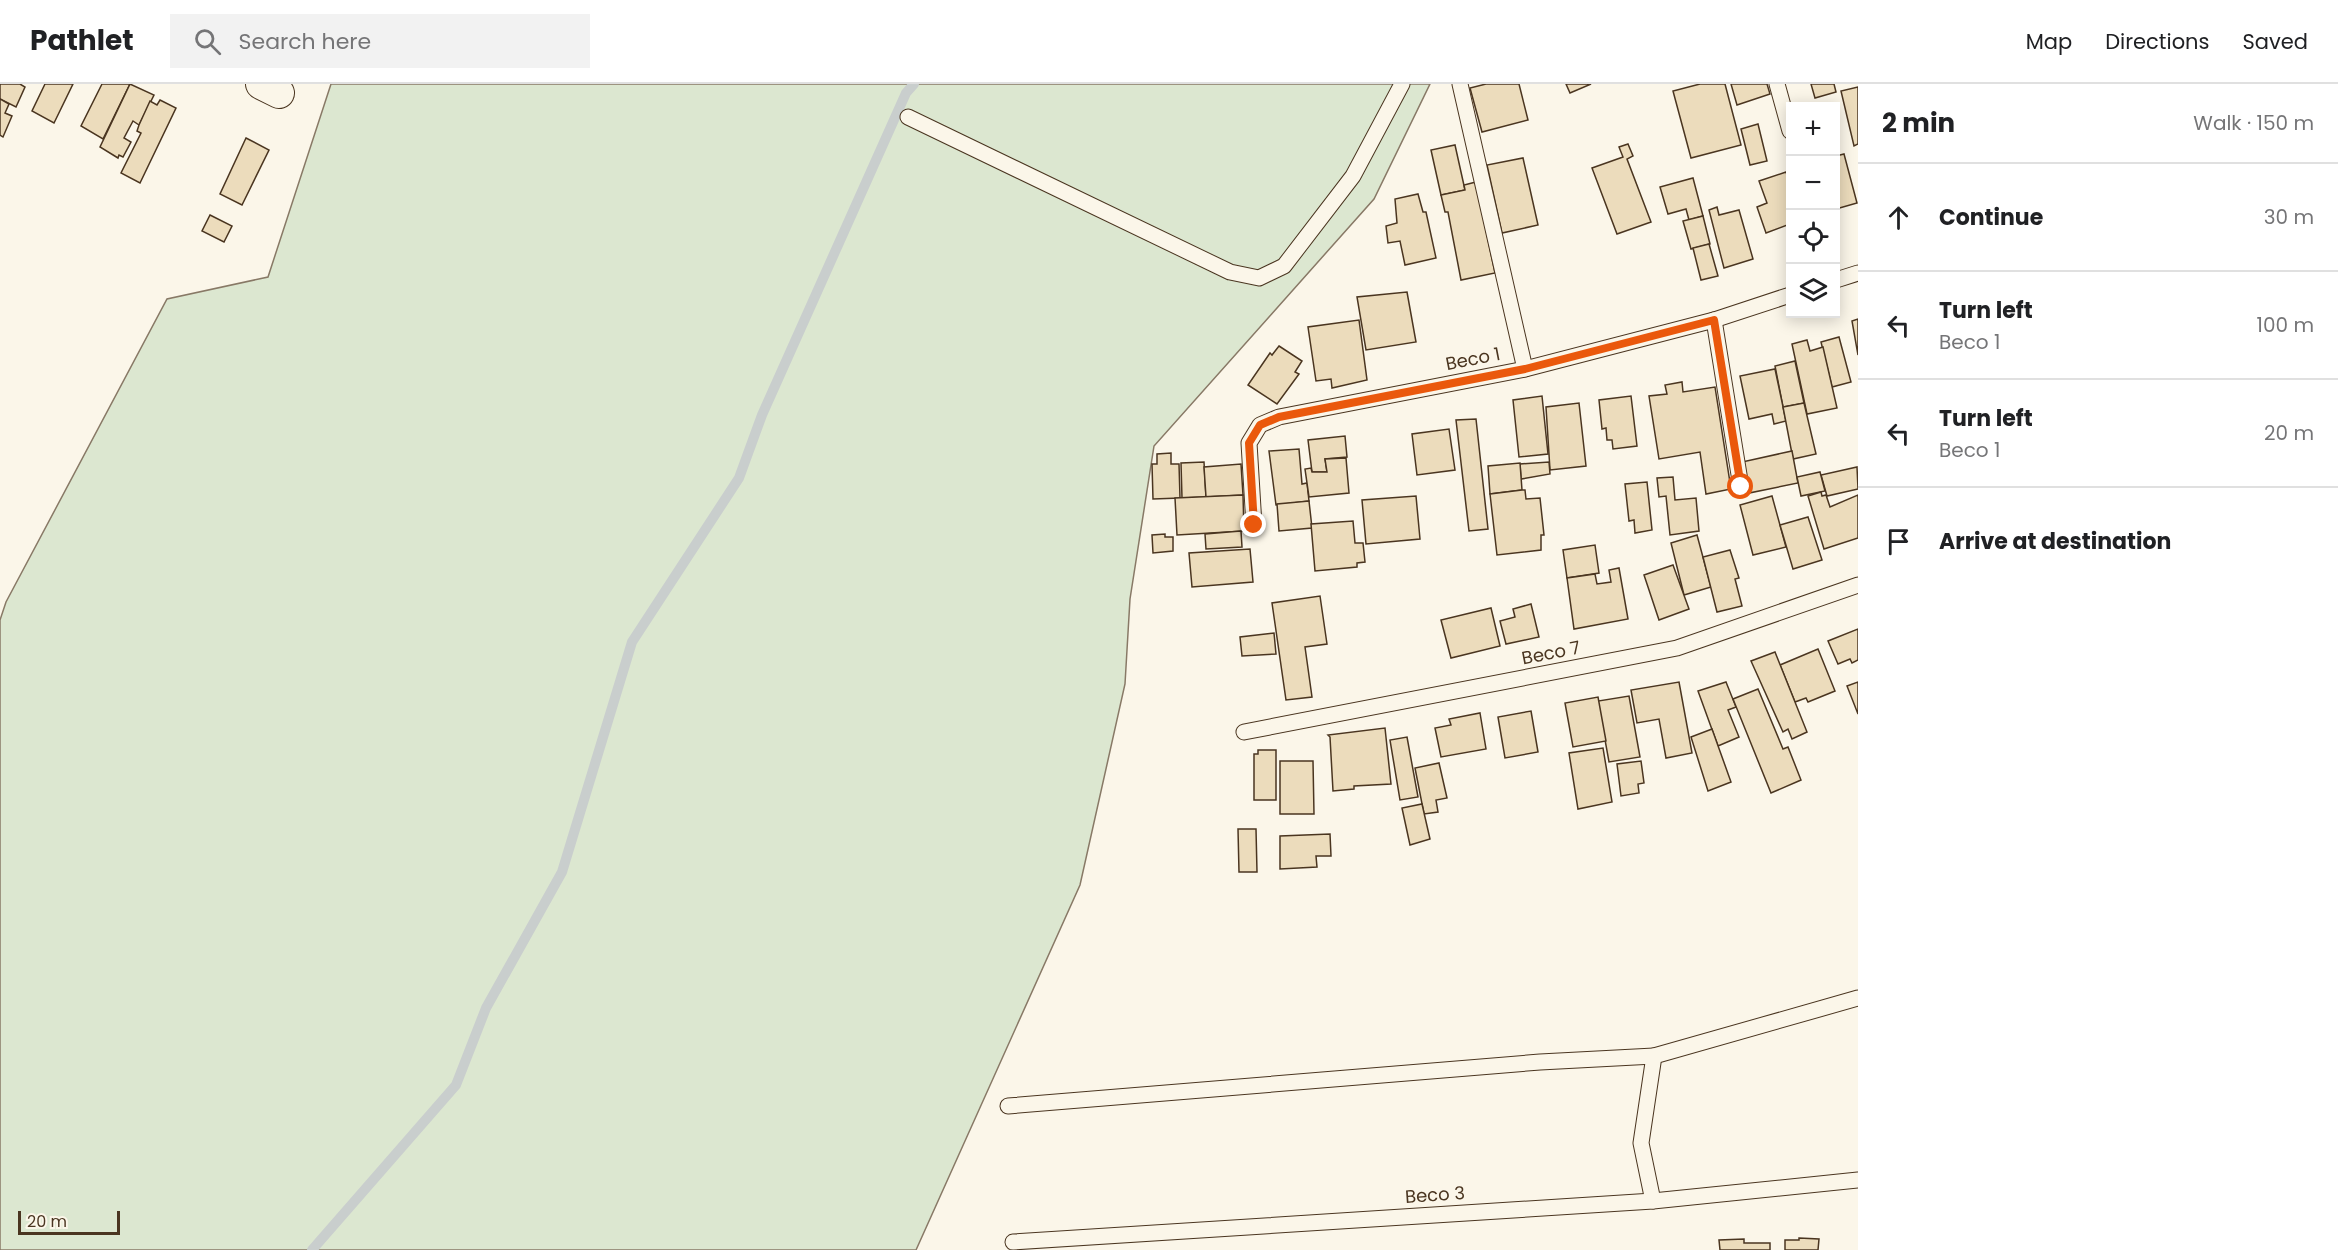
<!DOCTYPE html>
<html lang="en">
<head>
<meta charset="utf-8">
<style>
  body { margin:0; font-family:Poppins,sans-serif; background:#f2f2f2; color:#202124 }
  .controls { position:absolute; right:18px; top:18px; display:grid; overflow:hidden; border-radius:0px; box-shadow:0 3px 15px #0003 }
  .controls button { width:54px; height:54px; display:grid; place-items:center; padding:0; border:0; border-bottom:2px solid #e0e0e0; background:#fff; color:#202124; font:30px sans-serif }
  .scale { position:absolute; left:18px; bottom:15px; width:102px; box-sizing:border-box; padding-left:6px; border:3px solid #4a3520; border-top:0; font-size:16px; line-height:21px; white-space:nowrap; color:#4a3520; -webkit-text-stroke:4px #fbf6e9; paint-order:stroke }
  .stop { position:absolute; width:18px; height:18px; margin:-14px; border:4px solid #ea580c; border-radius:50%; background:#fff }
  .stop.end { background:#ea580c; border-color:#fff; box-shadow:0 2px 6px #0008 }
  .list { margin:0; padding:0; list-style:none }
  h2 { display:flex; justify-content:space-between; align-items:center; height:78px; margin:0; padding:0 24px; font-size:26px }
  h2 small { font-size:20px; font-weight:400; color:#757577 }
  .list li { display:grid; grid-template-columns:39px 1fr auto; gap:18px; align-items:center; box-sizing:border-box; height:108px; padding:0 24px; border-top:2px solid #e0e0e0 }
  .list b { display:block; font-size:22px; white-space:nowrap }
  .list p { margin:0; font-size:20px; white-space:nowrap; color:#757577 }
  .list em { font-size:20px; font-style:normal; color:#757577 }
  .icon { flex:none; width:33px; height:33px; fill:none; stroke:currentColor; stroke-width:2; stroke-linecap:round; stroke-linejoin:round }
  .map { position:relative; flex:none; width:1858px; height:1166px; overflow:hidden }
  header { display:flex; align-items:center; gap:36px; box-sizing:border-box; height:84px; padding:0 30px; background:#fff; border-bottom:2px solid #e0e0e0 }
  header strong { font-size:28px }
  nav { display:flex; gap:33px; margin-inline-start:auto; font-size:21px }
  .search { width:420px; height:54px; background:#f2f2f2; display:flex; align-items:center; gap:15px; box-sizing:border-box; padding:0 21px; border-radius:0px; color:#757577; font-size:22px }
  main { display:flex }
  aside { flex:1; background:#fff }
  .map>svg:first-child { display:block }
</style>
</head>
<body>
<header>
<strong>Pathlet</strong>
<div class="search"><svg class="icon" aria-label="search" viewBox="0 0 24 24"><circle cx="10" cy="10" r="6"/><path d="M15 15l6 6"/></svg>Search here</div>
<nav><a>Map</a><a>Directions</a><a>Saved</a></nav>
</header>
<main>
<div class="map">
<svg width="1858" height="1166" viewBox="0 0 1858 1166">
  <rect width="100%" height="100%" fill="#fbf6e9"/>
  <polygon fill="#dce7d0" stroke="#887966" stroke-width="1.5" points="331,0 1430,0 1374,115 1154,362 1130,515 1125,600 1080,801 916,1166 0,1166 0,536 6,518 167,215 268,193"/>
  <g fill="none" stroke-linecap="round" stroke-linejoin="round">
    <polyline stroke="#c9cecd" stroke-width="10" points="312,1166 456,1001 486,924 562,788 632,558 739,394 762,331 906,9 914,0"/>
  </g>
  <g fill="#ecdcbc" stroke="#4a3520" stroke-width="1.5">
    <polygon points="0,0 20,0 25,3 16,23 0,15"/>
    <polygon points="45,0 73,0 54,39 32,27"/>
    <polygon points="102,0 130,0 103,55 81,42"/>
    <polygon points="130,0 154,11 139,41 133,37 124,54 131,58 123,73 119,71 118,74 100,63"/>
    <polygon points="1486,0 1519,0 1528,36 1482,48 1470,4"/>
    <polygon points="1566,0 1591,0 1570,9"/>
    <polygon points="1700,0 1725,0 1741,61 1691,74 1673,7"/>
    <polygon points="1731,0 1767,0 1770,10 1737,21"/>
    <polygon points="1811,0 1834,0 1836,8 1815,14"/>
    <polygon points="1858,3 1858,60 1854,62 1841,7"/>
    <polygon points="0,15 9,20 5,29 12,32 3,53 0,51"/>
    <polygon points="160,16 176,24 140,99 121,89 141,49 137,47 139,41 150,17 157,21"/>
    <polygon points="1758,40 1767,77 1750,81 1741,45"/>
    <polygon points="246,54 269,66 242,121 220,110"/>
    <polygon points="1628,60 1633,72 1627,75 1651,138 1617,150 1592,84 1623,73 1619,63"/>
    <polygon points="1455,61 1465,106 1441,111 1431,66"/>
    <polygon points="1844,70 1857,119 1836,125 1836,72"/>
    <polygon points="1523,74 1538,141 1502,149 1487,81"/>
    <polygon points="1786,88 1790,100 1790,140 1766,149 1757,123 1767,119 1759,97"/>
    <polygon points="1693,94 1703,132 1689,136 1686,125 1668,130 1660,103"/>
    <polygon points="1476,98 1495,189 1461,196 1448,128 1445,128 1441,111 1465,106 1464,101"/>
    <polygon points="1418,110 1423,128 1426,128 1436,174 1405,181 1400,157 1388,159 1386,142 1397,139 1395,115"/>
    <polygon points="1717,123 1719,131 1739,126 1753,175 1724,184 1709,126"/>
    <polygon points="210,131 232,142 224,158 202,147"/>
    <polygon points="1703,132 1710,160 1691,165 1683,137"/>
    <polygon points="1709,160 1718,192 1701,196 1693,164"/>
    <polygon points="1407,208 1416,258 1366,266 1357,213"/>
    <polygon points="1858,235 1858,271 1852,237"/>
    <polygon points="1359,236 1367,296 1332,304 1331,295 1316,297 1308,243"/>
    <polygon points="1839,253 1851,298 1832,303 1821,258"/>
    <polygon points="1807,256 1810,267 1823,263 1837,324 1807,330 1792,260"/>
    <polygon points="1279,262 1302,277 1295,288 1299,290 1277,320 1248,301 1270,269 1272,271"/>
    <polygon points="1795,277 1804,319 1783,323 1775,282"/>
    <polygon points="1775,285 1786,337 1774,340 1772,330 1749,335 1740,292"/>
    <polygon points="1682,298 1683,308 1715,303 1731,405 1706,410 1700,368 1659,375 1649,312 1667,310 1665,301"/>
    <polygon points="1542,312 1548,370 1519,373 1513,316"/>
    <polygon points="1631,312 1637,362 1613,365 1612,356 1607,356 1606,344 1602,345 1599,316"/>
    <polygon points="1579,319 1586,382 1550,386 1546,323"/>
    <polygon points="1804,319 1816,370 1793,375 1783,323"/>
    <polygon points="1476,335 1488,445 1469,447 1456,336"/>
    <polygon points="1449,345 1455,386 1417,391 1412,350"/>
    <polygon points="1345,352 1347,373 1325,375 1327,388 1312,388 1308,356"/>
    <polygon points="1299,365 1302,400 1307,399 1309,417 1276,421 1269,367"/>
    <polygon points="1792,367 1798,399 1749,409 1742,378"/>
    <polygon points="1171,369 1171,380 1179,380 1180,414 1153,415 1152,380 1157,380 1157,370"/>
    <polygon points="1346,374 1349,409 1309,413 1305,385 1311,384 1312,388 1327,388 1325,375"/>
    <polygon points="1204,378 1206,413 1182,414 1181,379"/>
    <polygon points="1549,378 1550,390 1521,395 1520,380"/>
    <polygon points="1520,379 1522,406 1490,410 1488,382"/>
    <polygon points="1241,380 1243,411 1206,413 1204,383"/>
    <polygon points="1857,383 1858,405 1827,412 1821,391"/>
    <polygon points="1820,388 1825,407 1801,412 1797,393"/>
    <polygon points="1673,393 1675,416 1696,414 1699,447 1670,451 1666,412 1659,413 1657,394"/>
    <polygon points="1647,398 1652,446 1635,449 1634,436 1629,437 1625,400"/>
    <polygon points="1522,406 1525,406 1526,415 1540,414 1544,451 1541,451 1541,466 1497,471 1490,410"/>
    <polygon points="1821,408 1822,412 1826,411 1830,423 1858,411 1858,454 1824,465 1808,412"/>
    <polygon points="1243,411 1244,447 1177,451 1175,414"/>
    <polygon points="1416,412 1420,455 1366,460 1362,416"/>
    <polygon points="1772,412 1786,463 1753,471 1740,421"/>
    <polygon points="1309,417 1312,444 1279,447 1277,420"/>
    <polygon points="1808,433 1822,476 1793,485 1780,441"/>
    <polygon points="1353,437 1355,459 1363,459 1365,478 1357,479 1357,483 1315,487 1311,440"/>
    <polygon points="1241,447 1242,463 1206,465 1205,450"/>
    <polygon points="1165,450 1165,453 1173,453 1173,467 1153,469 1152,451"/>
    <polygon points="1697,451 1711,503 1684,511 1671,459"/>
    <polygon points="1595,461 1599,489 1567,494 1563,466"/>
    <polygon points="1250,465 1253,498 1192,503 1189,469"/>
    <polygon points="1730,466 1739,494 1735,495 1742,522 1717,528 1703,473"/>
    <polygon points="1673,481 1689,525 1659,536 1644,491"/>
    <polygon points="1619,484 1628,535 1574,545 1567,494 1595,490 1597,500 1611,498 1609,486"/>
    <polygon points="1320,512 1327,560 1305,563 1312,613 1286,616 1272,519"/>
    <polygon points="1531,520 1539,553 1506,560 1500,537 1515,533 1513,525"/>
    <polygon points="1491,524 1500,562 1451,574 1441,536"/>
    <polygon points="1858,545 1858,576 1852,579 1850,575 1838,580 1828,557"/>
    <polygon points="1274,549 1276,570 1242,572 1240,553"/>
    <polygon points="1818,565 1835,607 1808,618 1806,614 1795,618 1780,581"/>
    <polygon points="1775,568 1807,648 1792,655 1788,645 1783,648 1751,577"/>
    <polygon points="1679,598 1692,669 1666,674 1659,635 1637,639 1631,606"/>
    <polygon points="1726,598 1736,623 1728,626 1739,653 1718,662 1698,607"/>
    <polygon points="1858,598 1858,630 1847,602"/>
    <polygon points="1758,605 1783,665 1788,663 1801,696 1771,709 1733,615"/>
    <polygon points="1629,612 1640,673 1609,678 1598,617"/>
    <polygon points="1598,613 1606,657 1573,663 1565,619"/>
    <polygon points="1531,627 1538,668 1505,674 1498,633"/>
    <polygon points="1480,629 1486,665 1441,673 1435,644 1451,641 1449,635"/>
    <polygon points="1385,644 1391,700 1354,702 1354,705 1333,707 1330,653 1328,651"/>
    <polygon points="1712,645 1731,698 1708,707 1691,653"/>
    <polygon points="1407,653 1418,713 1400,716 1390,656"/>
    <polygon points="1603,664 1612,718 1578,725 1569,669"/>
    <polygon points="1258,666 1276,666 1276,716 1254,716 1254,670 1258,670"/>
    <polygon points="1280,677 1313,677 1314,730 1280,730"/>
    <polygon points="1641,677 1644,699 1638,700 1639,709 1621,712 1617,680"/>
    <polygon points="1439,679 1447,714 1436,716 1438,728 1424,730 1415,684"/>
    <polygon points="1422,720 1430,755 1410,761 1402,724"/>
    <polygon points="1238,745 1256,745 1257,788 1239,788"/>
    <polygon points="1330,750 1331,772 1316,772 1317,783 1280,785 1280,752"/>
    <polygon points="1799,1154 1819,1155 1818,1166 1785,1166 1785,1156 1799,1156"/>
    <polygon points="1744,1155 1744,1159 1770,1159 1770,1166 1720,1166 1719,1156"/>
  </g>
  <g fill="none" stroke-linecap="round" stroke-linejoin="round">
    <defs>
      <g id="lane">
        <polyline points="1460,0 1525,285"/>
        <polyline points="1777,0 1790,47"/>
        <polyline points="908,33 1230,188 1259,194 1284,182 1353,92 1402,0"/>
        <polyline points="1836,196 1858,189"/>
        <polyline points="1714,236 1741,403"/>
        <polyline points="1254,441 1249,359 1260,341 1279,333 1525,285 1714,236 1790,211"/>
        <polyline points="1244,648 1677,564 1858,501"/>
        <polyline points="1008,1022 1540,978 1654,972"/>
        <polyline points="1653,1117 1641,1059 1654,972 1858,914"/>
        <polyline points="1013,1158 1653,1117 1858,1096"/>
      </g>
      <polyline id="street" points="261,0 279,9"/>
    </defs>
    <use href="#lane" stroke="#4a3520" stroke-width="17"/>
    <use href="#street" stroke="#4a3520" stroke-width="32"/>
    <use href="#lane" stroke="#fbf6e9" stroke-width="15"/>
    <use href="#street" stroke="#fbf6e9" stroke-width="30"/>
  </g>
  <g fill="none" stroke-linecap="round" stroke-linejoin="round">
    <polyline stroke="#ea580c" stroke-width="8" points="1254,441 1249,359 1260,341 1279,333 1525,285 1714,236 1741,403"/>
  </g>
  <g text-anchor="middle" stroke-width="4.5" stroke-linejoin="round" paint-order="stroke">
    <g font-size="18" fill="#4a3520" stroke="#fbf6e9">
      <text transform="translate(1473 275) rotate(-11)" y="6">Beco 1</text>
      <text transform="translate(1551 569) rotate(-11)" y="6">Beco 7</text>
      <text transform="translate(1435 1111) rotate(-4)" y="6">Beco 3</text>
    </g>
  </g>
</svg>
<div class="controls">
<button>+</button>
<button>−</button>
<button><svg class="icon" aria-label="locate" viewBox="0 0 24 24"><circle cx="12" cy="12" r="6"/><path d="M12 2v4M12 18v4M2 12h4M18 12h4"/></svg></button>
<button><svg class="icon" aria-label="layers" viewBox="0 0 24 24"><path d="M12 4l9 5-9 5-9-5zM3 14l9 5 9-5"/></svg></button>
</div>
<div class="scale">20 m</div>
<div class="stop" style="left:1741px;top:403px"></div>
<div class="stop end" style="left:1254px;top:441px"></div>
</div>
<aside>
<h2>2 min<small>Walk · 150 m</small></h2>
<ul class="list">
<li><svg class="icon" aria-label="ahead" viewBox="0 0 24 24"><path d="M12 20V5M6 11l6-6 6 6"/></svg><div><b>Continue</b></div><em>30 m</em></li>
<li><svg class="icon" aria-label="left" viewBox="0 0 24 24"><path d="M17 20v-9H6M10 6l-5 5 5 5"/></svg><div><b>Turn left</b><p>Beco 1</p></div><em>100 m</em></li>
<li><svg class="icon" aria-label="left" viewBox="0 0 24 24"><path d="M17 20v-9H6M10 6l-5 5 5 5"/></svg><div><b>Turn left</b><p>Beco 1</p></div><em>20 m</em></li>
<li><svg class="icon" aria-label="arrive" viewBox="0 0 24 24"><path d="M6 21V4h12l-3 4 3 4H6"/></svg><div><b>Arrive at destination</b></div></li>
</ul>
</aside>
</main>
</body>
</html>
